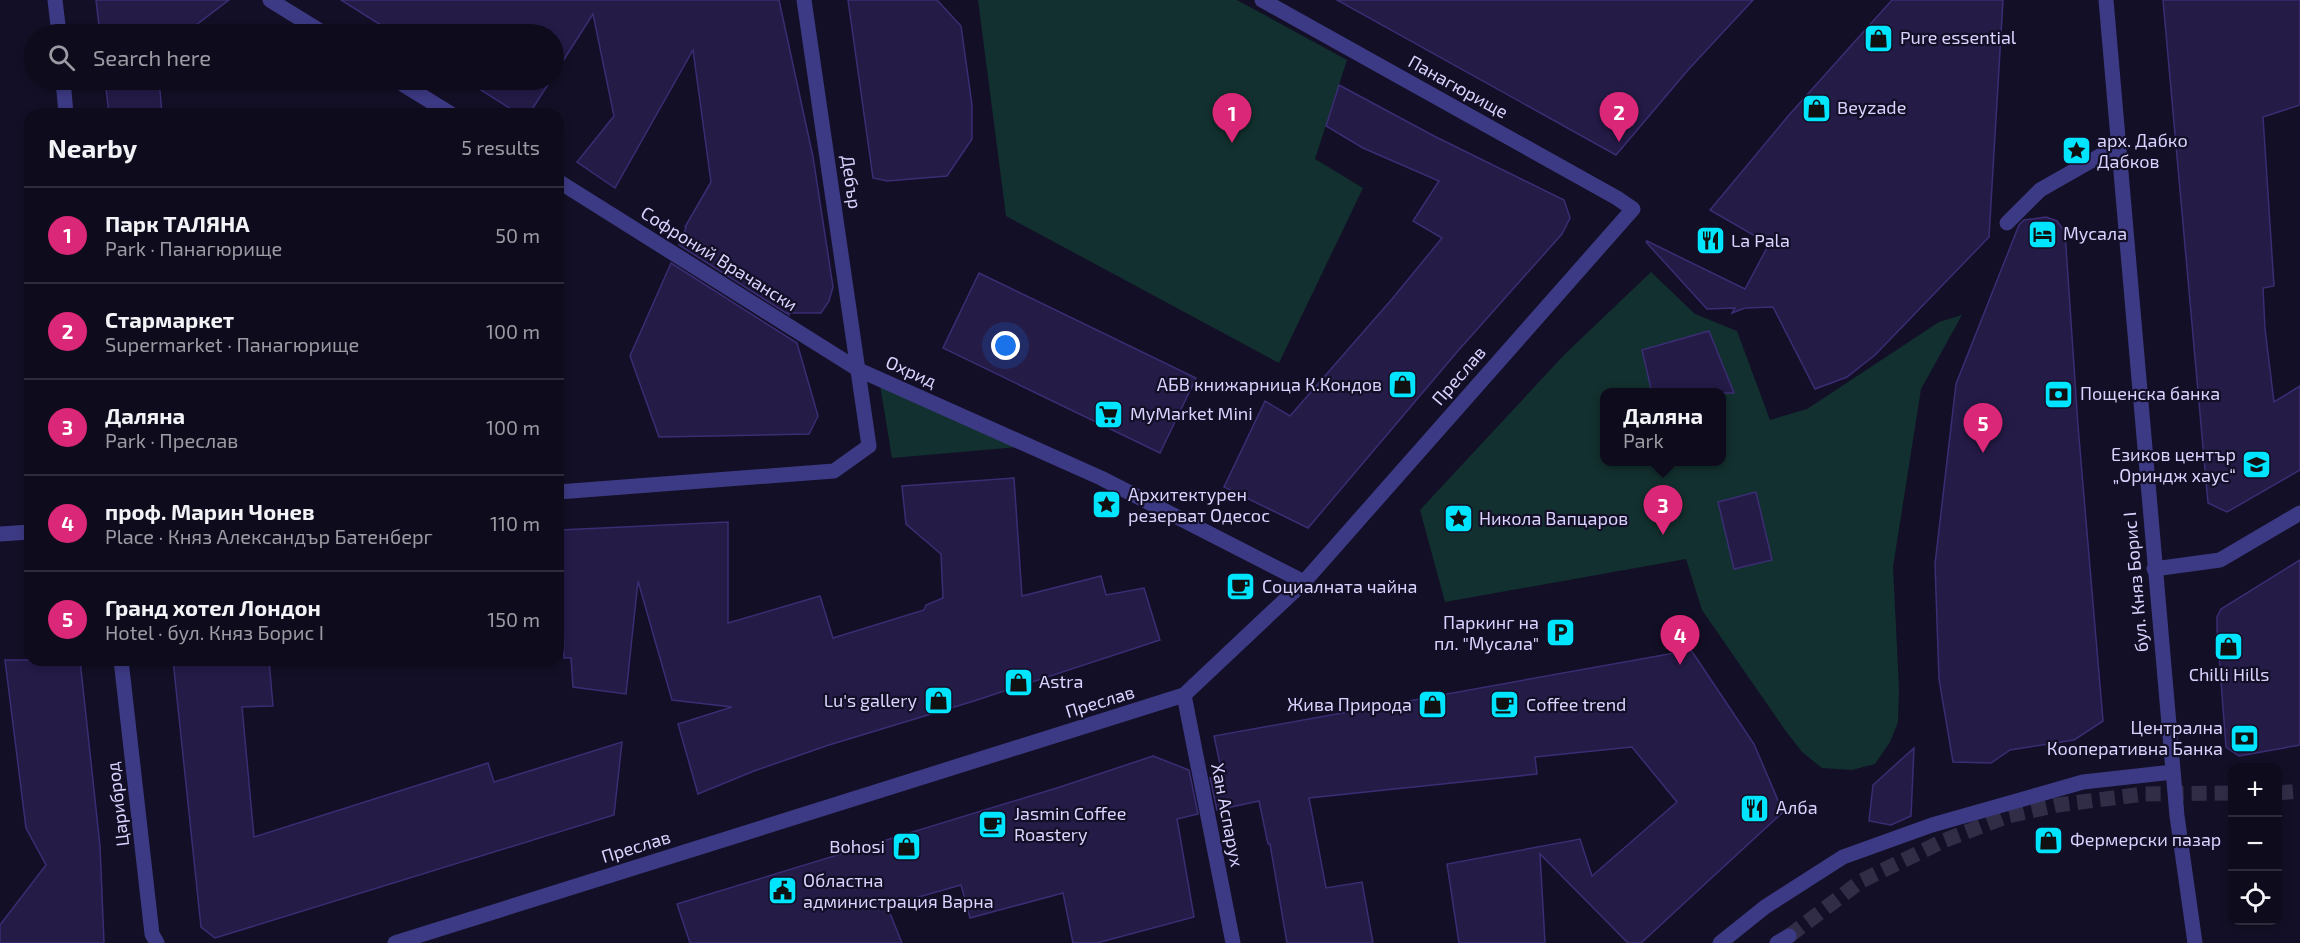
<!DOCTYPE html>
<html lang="en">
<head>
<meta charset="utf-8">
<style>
  body { margin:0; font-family:"Exo 2",sans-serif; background:#171425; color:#f1f3f6 }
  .controls { position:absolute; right:18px; bottom:18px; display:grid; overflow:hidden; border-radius:12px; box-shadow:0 3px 9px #0003 }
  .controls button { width:54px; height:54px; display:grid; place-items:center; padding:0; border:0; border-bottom:2px solid #2e2b3b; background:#0e0b1c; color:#f1f3f6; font:30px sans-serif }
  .you { position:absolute; left:1006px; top:346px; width:21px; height:21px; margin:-15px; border:4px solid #fff; border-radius:50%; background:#1a73e8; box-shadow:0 0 0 9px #1a73e833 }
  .badge { display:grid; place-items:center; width:39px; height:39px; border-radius:50%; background:#db2777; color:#fff; font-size:20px; font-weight:700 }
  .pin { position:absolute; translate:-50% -50px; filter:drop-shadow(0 2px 3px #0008) }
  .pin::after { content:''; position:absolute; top:32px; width:21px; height:18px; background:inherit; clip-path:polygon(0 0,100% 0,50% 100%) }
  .popup { position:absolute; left:1600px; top:388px; width:126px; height:78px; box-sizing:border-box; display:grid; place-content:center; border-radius:12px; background:#0e0b1c; filter:drop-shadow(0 2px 4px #0005); font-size:20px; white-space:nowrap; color:#9b9ba3 }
  .popup b { font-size:22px; color:#f1f3f6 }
  .popup::after { content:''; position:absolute; left:50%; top:100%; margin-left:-12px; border:12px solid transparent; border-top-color:#0e0b1c }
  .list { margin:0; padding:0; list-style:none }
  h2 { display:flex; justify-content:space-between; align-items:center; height:78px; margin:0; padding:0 24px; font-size:26px }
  h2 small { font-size:20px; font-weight:400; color:#9b9ba3 }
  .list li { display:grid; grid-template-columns:39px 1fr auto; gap:18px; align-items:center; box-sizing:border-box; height:96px; padding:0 24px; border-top:2px solid #2e2b3b }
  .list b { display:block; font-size:22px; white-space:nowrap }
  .list p { margin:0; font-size:20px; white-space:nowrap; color:#9b9ba3 }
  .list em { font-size:20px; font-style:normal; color:#9b9ba3 }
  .icon { flex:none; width:33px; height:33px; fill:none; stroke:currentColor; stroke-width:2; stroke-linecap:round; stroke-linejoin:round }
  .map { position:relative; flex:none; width:2300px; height:943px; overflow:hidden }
  .search { position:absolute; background:#0e0b1c; box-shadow:0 3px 9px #0003; left:24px; top:24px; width:540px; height:66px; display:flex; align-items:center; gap:15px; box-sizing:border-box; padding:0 21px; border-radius:33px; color:#9b9ba3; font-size:22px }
  .panel { position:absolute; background:#0e0b1c; box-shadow:0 3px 9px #0003; left:24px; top:108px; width:540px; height:558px; border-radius:18px }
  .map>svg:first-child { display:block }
</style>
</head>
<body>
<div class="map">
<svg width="2300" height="943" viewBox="0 0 2300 943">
  <rect width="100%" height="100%" fill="#130f26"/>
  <g fill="#12302f" fill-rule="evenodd">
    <polygon points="978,0 1237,0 1347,60 1315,159 1363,188 1279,363 1006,216"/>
    <path d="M1651,272L1695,314L1737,331L1770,420L1807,409L1939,322L1962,315L1921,389L1893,567L1899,688L1898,722L1890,742L1875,764L1852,770L1822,768L1802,752L1785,730L1702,610L1686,559L1445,602L1420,510L1565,354ZM1604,392H1722V462H1604Z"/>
    <polygon points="879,379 1030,446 892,458"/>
  </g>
  <g fill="#241b47" stroke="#3b2d73" stroke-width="1.5">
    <polygon points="96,0 229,0 184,34 100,34"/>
    <polygon points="341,0 779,0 813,157 833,287 829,301 821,313 788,313 789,315 679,245 686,228 685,227 711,182 693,50 615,188 577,162 614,116 593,14 554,75 554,34 395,34"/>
    <polygon points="848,0 937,0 961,26 972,105 972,139 947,176 887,181 873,178"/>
    <polygon points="1337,0 1753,0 1688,70 1616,155"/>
    <polygon points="1892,0 2003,0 1989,237 1875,355 1847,377 1815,389 1773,307 1745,308 1732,313 1735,308 1707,309 1646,242 1647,241 1745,289 1769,244 1710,210 1789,115"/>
    <polygon points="2163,0 2300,0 2300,105 2263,117 2274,286 2263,288 2265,329 2274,402 2300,386 2300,470 2227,512 2208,503"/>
    <polygon points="105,80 159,80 162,114 109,114"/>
    <polygon points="465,80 551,80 529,114 519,114"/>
    <polygon points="1339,85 1434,136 1564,200 1570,218 1562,234 1457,352 1308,528 1224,487 1265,401 1290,416 1392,299 1442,238 1413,221 1439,181 1363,148 1326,126"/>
    <polygon points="2046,217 2057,221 2065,232 2078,426 2103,721 2074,740 2010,750 1991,763 1953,762 1939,679 1935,564 1956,384 2019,225 2024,220"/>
    <polygon points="671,263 797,343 818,416 809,434 659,437 630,356"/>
    <polygon points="979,273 1196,378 1160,453 943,348"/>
    <polygon points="1709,331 1734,393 1652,393 1642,350"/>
    <polygon points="1014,478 1022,596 1101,576 1106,595 1144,588 1160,640 974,701 829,745 754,771 698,794 678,724 732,707 672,700 638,581 626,694 573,687 571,658 564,658 560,530 728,522 728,623 820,596 833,638 924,610 926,605 943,598 941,554 906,524 902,486"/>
    <polygon points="1756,492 1772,560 1734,569 1718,502"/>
    <polygon points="2300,560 2300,745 2239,756 2226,747 2217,629 2217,617 2221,609"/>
    <polygon points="1691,650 1754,744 1783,812 1641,943 1628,943 1540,854 1545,943 1459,943 1447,864 1580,839 1592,876 1677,802 1632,747 1535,757 1537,774 1309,798 1326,888 1362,882 1373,943 1287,943 1270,844 1268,844 1259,801 1217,810 1210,778 1224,783 1214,736"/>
    <polygon points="5,660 80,660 100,846 104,943 0,943 0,925 46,865 26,828"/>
    <polygon points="173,660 269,660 273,706 242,707 254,837 488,763 494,782 622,742 614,815 215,938 201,927"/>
    <polygon points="1914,748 1911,816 1891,825 1869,821 1873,785"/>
    <polygon points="1153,756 1189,770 1198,814 1177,819 1194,917 1097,943 1073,943 1063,893 970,918 961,885 887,906 902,943 690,943 677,904 1060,787"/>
  </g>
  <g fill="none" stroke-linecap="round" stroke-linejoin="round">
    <g stroke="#312d47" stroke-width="15" stroke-dasharray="15 8" stroke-linecap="butt">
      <polyline points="2278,793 2300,791"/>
      <polyline points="1789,936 1861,881 1943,841 2008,816 2058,805 2144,794 2232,793"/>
    </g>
    <g stroke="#3d3a85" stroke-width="15">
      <polyline points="55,0 59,34"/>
      <polyline points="270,0 325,34"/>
      <polyline points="2106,0 2177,816 2195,943"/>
      <polyline points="63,80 66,114"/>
      <polyline points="396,80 451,114"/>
      <polyline points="558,181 859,370 1101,478 1304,582"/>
      <polyline points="2007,223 2040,190 2119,145"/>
      <polyline points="558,492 834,471 869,446 804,0"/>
      <polyline points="0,534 30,532"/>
      <polyline points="2154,569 2220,560 2300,513"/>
      <polyline points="121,660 152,934 157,943"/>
      <polyline points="1184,695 1233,943"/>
      <polyline points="395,943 1184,695 1304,582 1633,209 1617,198 1262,0"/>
      <polyline points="1720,943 1765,907 1843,857 1932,825 2083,782 2173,772"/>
      <polyline points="1777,943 1789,936"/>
    </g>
  </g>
  <defs>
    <symbol id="shop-square" viewBox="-11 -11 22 22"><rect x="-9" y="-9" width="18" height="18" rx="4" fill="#00e5ff" stroke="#130f26"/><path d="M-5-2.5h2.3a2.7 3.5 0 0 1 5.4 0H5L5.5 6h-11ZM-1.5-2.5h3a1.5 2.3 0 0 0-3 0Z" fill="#111"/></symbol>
    <symbol id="sight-square" viewBox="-11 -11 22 22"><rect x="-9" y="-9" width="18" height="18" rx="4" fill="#00e5ff" stroke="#130f26"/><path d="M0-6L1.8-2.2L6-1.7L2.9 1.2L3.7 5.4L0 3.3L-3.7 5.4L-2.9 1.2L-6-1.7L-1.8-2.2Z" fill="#111"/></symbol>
    <symbol id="hotel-square" viewBox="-11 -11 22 22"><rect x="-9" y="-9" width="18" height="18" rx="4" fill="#00e5ff" stroke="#130f26"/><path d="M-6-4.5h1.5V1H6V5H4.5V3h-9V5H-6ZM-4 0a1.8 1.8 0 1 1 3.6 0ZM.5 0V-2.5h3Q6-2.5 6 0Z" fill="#111"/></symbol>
    <symbol id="restaurant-square" viewBox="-11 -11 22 22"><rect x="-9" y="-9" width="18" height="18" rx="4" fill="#00e5ff" stroke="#130f26"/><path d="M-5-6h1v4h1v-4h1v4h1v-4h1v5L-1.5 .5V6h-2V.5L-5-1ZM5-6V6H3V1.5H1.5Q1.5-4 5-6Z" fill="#111"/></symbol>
    <symbol id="bank-square" viewBox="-11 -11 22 22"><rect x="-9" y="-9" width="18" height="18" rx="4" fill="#00e5ff" stroke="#130f26"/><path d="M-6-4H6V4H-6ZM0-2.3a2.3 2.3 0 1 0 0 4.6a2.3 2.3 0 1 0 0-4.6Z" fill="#111"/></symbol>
    <symbol id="supermarket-square" viewBox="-11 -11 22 22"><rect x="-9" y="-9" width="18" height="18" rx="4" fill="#00e5ff" stroke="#130f26"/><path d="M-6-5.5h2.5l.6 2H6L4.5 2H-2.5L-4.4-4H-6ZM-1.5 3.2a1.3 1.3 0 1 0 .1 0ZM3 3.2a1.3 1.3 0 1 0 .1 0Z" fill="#111"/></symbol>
    <symbol id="school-square" viewBox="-11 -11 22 22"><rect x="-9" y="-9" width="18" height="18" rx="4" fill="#00e5ff" stroke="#130f26"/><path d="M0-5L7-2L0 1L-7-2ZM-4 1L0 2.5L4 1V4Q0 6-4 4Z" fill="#111"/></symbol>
    <symbol id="cafe-square" viewBox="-11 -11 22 22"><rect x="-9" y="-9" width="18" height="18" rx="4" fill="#00e5ff" stroke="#130f26"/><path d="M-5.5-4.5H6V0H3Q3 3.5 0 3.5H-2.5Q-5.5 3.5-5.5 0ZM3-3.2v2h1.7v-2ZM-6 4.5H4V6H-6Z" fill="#111"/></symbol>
    <symbol id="parking-square" viewBox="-11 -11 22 22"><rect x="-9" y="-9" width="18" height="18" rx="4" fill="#00e5ff" stroke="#130f26"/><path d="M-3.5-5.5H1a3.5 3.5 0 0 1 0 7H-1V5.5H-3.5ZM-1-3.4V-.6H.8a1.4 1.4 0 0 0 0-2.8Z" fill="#111"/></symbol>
    <symbol id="civic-square" viewBox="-11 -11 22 22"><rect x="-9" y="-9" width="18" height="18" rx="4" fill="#00e5ff" stroke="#130f26"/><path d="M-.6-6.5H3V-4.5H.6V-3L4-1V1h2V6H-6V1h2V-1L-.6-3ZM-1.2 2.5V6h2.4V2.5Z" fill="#111"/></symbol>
  </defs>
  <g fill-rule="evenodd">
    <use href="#shop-square" x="1862" y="22" width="33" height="33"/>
    <use href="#shop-square" x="1800" y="92" width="33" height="33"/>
    <use href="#sight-square" x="2060" y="134" width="33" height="33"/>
    <use href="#hotel-square" x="2026" y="218" width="33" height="33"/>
    <use href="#restaurant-square" x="1694" y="224" width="33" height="33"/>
    <use href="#shop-square" x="1386" y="368" width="33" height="33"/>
    <use href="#bank-square" x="2042" y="378" width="33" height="33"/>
    <use href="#supermarket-square" x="1092" y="398" width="33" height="33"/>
    <use href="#school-square" x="2240" y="448" width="33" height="33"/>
    <use href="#sight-square" x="1090" y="488" width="33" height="33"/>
    <use href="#sight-square" x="1442" y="502" width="33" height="33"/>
    <use href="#cafe-square" x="1224" y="570" width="33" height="33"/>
    <use href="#parking-square" x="1544" y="616" width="33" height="33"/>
    <use href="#shop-square" x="2212" y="630" width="33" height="33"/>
    <use href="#shop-square" x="1002" y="666" width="33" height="33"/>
    <use href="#shop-square" x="922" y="684" width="33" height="33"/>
    <use href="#shop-square" x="1416" y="688" width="33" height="33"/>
    <use href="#cafe-square" x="1488" y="688" width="33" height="33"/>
    <use href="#bank-square" x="2228" y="722" width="33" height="33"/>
    <use href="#restaurant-square" x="1738" y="792" width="33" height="33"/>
    <use href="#cafe-square" x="976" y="808" width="33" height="33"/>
    <use href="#shop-square" x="2032" y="824" width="33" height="33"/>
    <use href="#shop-square" x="890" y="830" width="33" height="33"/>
    <use href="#civic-square" x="766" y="874" width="33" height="33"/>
  </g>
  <g text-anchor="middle" stroke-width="4.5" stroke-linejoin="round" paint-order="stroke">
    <g font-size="18" fill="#d9d4ff" stroke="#130f26" text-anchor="start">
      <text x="1900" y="44">Pure essential</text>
      <text x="1837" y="114">Beyzade</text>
      <text x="2097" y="147">арх. Дабко<tspan x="2097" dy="21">Дабков</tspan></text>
      <text x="2063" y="240">Мусала</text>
      <text x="1731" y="247">La Pala</text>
      <text x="1382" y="391" text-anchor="end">АБВ книжарница К.Кондов</text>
      <text x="2080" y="400">Пощенска банка</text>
      <text x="1130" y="420">MyMarket Mini</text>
      <text x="2236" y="461" text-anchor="end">Езиков център<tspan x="2236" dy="21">„Ориндж хаус“</tspan></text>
      <text x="1128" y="501">Архитектурен<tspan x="1128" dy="21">резерват Одесос</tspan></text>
      <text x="1479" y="525">Никола Вапцаров</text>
      <text x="1262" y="593">Социалната чайна</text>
      <text x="1539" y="629" text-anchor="end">Паркинг на<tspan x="1539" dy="21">пл. "Мусала"</tspan></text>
      <text x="2229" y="681" text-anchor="middle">Chilli Hills</text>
      <text x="1039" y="688">Astra</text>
      <text x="917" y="707" text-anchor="end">Lu's gallery</text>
      <text x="1412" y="711" text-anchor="end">Жива Природа</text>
      <text x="1526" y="711">Coffee trend</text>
      <text x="2223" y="734" text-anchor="end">Централна<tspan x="2223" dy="21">Кооперативна Банка</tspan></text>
      <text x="1776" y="814">Алба</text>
      <text x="1014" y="820">Jasmin Coffee<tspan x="1014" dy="21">Roastery</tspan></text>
      <text x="2070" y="846">Фермерски пазар</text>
      <text x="885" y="853" text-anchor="end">Bohosi</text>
      <text x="803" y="887">Областна<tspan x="803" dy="21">администрация Варна</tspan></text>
    </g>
    <g font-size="18" fill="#d9d4ff" stroke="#130f26">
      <text transform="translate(1458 87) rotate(29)" y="6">Панагюрище</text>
      <text transform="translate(851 182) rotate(82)" y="6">Дебър</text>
      <text transform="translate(719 259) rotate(32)" y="6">Софроний Врачански</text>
      <text transform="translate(911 372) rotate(24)" y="6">Охрид</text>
      <text transform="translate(1459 376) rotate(-49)" y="6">Преслав</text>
      <text transform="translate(2136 582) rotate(-95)" y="6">бул. Княз Борис I</text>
      <text transform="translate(1100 702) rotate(-17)" y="6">Преслав</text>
      <text transform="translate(118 804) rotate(-97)" y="6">Цариброд</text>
      <text transform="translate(1227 815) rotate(79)" y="6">Хан Аспарух</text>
      <text transform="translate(636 847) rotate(-17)" y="6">Преслав</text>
    </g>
  </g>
</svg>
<div class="controls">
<button>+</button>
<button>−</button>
<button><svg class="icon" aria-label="locate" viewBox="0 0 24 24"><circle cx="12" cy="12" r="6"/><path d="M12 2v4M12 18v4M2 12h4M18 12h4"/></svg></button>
</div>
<div class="you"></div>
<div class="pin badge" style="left:1232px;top:143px">1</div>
<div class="pin badge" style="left:1619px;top:142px">2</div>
<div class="pin badge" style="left:1663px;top:535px">3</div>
<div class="popup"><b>Даляна</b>Park</div>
<div class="pin badge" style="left:1680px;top:665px">4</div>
<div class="pin badge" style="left:1983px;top:453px">5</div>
<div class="search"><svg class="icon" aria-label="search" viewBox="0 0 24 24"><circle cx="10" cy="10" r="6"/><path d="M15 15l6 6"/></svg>Search here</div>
<section class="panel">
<h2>Nearby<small>5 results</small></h2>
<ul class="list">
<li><span class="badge">1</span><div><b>Парк ТАЛЯНА</b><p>Park · Панагюрище</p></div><em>50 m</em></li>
<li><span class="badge">2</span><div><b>Стармаркет</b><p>Supermarket · Панагюрище</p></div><em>100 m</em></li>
<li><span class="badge">3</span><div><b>Даляна</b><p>Park · Преслав</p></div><em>100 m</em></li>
<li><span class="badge">4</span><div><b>проф. Марин Чонев</b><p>Place · Княз Александър Батенберг</p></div><em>110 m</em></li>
<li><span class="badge">5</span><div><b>Гранд хотел Лондон</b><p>Hotel · бул. Княз Борис I</p></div><em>150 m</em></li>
</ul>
</section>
</div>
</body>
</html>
